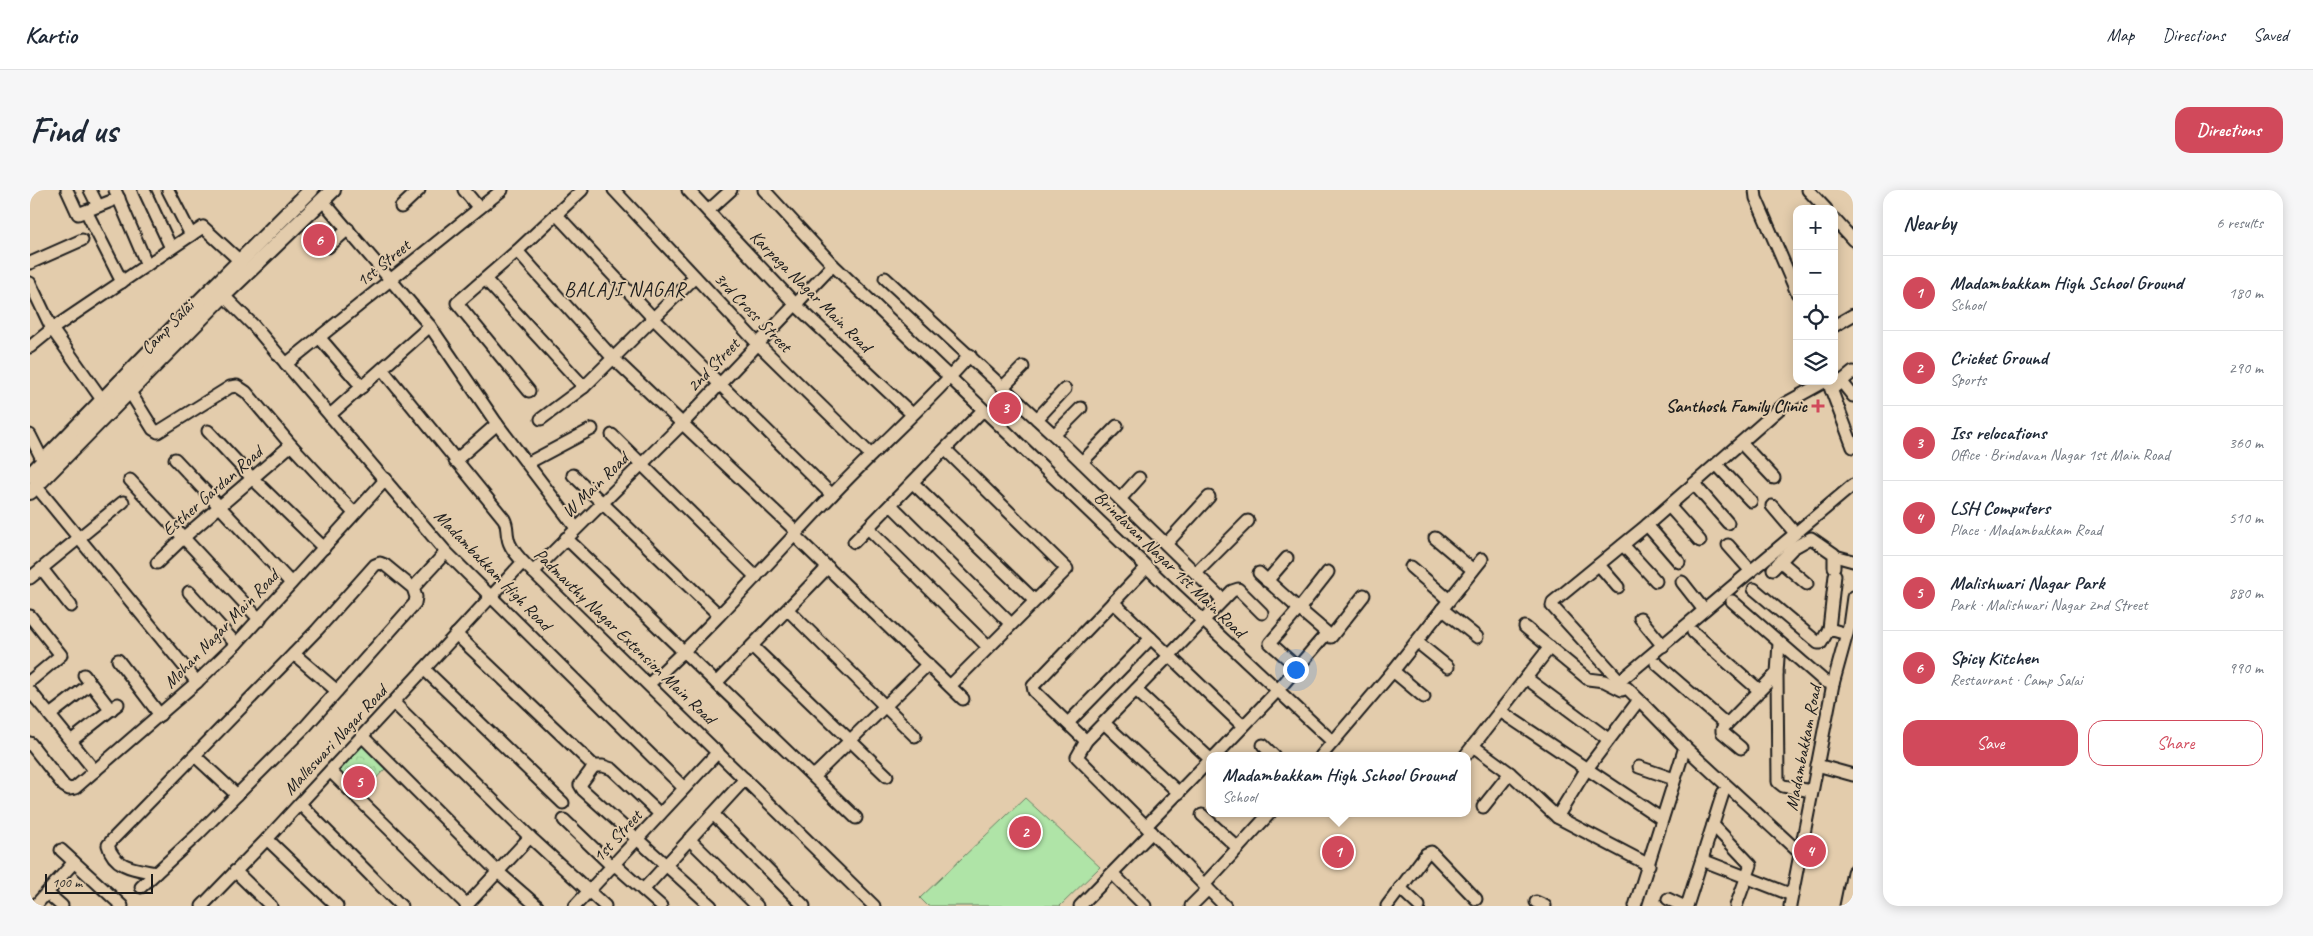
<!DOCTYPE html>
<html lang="en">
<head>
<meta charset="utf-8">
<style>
  body { margin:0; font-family:Caveat,sans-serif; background:#f6f6f7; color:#1f2937 }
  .controls { position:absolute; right:15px; top:15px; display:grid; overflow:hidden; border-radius:10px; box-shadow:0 2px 12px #0003 }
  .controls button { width:45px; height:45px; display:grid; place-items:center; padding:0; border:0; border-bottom:1px solid #e0e1e3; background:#fff; color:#1f2937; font:25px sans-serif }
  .scale { position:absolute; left:15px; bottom:12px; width:108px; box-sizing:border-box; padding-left:5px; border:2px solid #1c1c1c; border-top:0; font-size:14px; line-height:18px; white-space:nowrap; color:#1c1c1c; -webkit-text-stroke:4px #e3ccac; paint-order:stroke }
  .you { position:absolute; left:1265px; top:479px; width:18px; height:18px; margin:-12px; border:4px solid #fff; border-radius:50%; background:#1a73e8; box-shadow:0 0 0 8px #1a73e833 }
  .badge { display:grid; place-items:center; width:32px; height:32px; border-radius:50%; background:#d1495b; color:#fff; font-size:16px; font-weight:700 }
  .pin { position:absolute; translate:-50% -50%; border:2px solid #fff; box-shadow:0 1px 5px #0006 }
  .popup { position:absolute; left:1176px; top:562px; width:265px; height:65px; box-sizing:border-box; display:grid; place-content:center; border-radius:10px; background:#fff; filter:drop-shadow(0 1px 4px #0005); font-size:16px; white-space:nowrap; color:#747a83 }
  .popup b { font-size:19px; color:#1f2937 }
  .popup::after { content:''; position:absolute; left:50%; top:100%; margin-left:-10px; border:10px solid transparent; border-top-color:#fff }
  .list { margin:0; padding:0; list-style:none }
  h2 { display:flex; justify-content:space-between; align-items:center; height:65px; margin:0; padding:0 20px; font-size:21px }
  h2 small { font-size:16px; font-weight:400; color:#747a83 }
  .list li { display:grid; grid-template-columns:32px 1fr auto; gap:15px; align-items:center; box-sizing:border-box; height:75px; padding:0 20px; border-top:1px solid #e0e1e3 }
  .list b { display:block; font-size:19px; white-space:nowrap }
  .list p { margin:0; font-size:16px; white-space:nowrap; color:#747a83 }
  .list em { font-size:16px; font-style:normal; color:#747a83 }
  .actions { display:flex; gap:10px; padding:15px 20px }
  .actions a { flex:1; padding:11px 0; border:1px solid #d1495b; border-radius:15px; text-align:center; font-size:18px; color:#d1495b }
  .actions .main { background:#d1495b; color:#fff }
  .icon { flex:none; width:28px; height:28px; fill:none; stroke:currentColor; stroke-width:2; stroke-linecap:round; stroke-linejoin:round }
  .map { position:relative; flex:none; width:1823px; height:716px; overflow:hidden; border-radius:15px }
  header { display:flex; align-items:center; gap:30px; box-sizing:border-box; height:70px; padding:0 25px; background:#fff; border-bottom:1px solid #e0e1e3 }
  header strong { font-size:24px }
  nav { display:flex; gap:28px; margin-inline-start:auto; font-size:18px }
  .intro { display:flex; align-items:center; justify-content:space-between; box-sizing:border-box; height:120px; padding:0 30px }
  h1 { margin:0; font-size:35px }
  .button { padding:12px 22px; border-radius:15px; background:#d1495b; color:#fff; font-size:18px; font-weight:700 }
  main { display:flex; gap:30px; padding:0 30px }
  aside { flex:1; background:#fff; border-radius:15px; box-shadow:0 2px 12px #0003 }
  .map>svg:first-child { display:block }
</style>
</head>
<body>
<header>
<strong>Kartio</strong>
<nav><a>Map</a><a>Directions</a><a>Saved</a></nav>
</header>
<div class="intro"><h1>Find us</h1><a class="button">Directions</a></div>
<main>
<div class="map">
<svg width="1823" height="716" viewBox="0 0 1823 716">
  <defs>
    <pattern id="park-crowns" width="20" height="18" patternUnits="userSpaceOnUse" patternTransform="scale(1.25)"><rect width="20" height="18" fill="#afe4a7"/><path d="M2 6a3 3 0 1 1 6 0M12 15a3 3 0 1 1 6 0" fill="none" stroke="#96c38f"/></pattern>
  </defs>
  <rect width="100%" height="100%" fill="#e3ccac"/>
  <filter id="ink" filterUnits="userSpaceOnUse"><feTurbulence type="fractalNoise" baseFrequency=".02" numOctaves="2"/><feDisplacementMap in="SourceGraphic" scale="10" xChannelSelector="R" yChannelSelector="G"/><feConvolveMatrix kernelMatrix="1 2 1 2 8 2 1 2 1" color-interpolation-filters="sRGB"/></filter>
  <g filter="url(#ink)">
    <polygon fill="#afe4a7" stroke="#668062" points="995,608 1070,677 1030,716 898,716 890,708"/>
    <polygon fill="url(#park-crowns)" stroke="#668062" points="330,553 356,578 330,605 302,579"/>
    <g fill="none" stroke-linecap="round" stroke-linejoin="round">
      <defs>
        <g id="minor">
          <polyline points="37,0 48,24 56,21 92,92"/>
          <polyline points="60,0 68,16"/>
          <polyline points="85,0 117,75"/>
          <polyline points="114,0 141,58"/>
          <polyline points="138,0 161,45"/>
          <polyline points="434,0 449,18"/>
          <polyline points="584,0 728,154 841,265"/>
          <polyline points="658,0 767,116 882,224"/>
          <polyline points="734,0 803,75 1145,404 1303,552"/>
          <polyline points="1725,0 1726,8 1767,103"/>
          <polyline points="1778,0 1796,19"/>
          <polyline points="293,11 400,136 300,225"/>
          <polyline points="371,17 389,0"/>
          <polyline points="56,21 89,8"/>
          <polyline points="678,21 701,0"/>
          <polyline points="526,24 624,129 802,305"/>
          <polyline points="1804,29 1823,50"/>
          <polyline points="298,57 318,39"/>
          <polyline points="487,61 582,167 767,342"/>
          <polyline points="0,73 52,50"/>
          <polyline points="855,88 1022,243 1193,410"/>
          <polyline points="455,89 554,197 511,229"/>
          <polyline points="0,93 22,139 73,211"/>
          <polyline points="188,100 224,136 416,362 654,598"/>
          <polyline points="400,136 467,234 546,338"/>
          <polyline points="1804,136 1823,125"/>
          <polyline points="289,147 332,197"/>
          <polyline points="0,157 22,139 173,37 210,71"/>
          <polyline points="256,174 472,0"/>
          <path d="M352,179L474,329C478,336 476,341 478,348C479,357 487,365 493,372L844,716"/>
          <polyline points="1796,191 1756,213 1617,335 1523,412 1522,416 1590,491 1823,295"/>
          <polyline points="1798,191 1823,257"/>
          <polyline points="1811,191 1823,206"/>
          <polyline points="554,197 665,87"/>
          <polyline points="973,197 993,177"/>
          <polyline points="1801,200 1823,182"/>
          <polyline points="499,201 427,113 487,61 552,0"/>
          <polyline points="100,202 123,239 128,242 200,197 207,196 216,202 261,255 324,323"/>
          <polyline points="1007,229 1035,199"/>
          <polyline points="178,241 222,288 294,358"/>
          <polyline points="0,245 13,271"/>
          <polyline points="582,245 726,387"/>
          <polyline points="1024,245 1051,218"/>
          <polyline points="1711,253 1744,288"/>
          <polyline points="916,260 1037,379 920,496"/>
          <polyline points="145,269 261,393"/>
          <polyline points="425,271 467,234"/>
          <polyline points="1052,272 1087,236"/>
          <polyline points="498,273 562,239"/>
          <polyline points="1687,275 1721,311"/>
          <polyline points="543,285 689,425"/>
          <polyline points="100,290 230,430"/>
          <polyline points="883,293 1004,410"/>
          <polyline points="1664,294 1698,333"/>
          <polyline points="6,296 167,492"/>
          <polyline points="1090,309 1109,288"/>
          <polyline points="861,315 981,434"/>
          <polyline points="1639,316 1670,351"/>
          <polyline points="1742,316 1765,343"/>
          <polyline points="1617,335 1649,372"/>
          <polyline points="838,338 958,457"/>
          <polyline points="764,345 933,509"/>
          <polyline points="536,348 826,628"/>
          <polyline points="1405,348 1443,380"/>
          <polyline points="824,352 953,220"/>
          <polyline points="1136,354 1179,307"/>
          <polyline points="1593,355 1626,391"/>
          <polyline points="1698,355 1721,381"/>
          <polyline points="1805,366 1823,371"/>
          <polyline points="1750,371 1777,394"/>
          <polyline points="127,373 153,348 261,255"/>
          <polyline points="1569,375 1588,397"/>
          <polyline points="1381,377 1419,410"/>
          <polyline points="12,379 41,416"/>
          <polyline points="1743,379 1763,358 1781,348 1804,364 1804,377"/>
          <polyline points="503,382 652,234 803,75"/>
          <polyline points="1166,383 1218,331"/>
          <polyline points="1229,383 1269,419 1298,382"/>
          <polyline points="0,388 93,312"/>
          <polyline points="1237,391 1257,368"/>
          <polyline points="1652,392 1674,420"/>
          <path d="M383,398L386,407L385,413L276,536L167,645L126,683C106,679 84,678 78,655L83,649L287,440L345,375L350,373L355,375L383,398L416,362"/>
          <polyline points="1724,399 1788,453 1791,453 1799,439 1817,444"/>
          <polyline points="159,402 206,454"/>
          <polyline points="1702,411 1794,491 1803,494"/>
          <polyline points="1083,412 1213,536"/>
          <polyline points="1412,419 1447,447"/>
          <polyline points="758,420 885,546"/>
          <polyline points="0,426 31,465 0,491"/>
          <polyline points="1610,428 1633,456"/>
          <polyline points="1495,437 1558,489 1574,491 1592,500 1597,498 1609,510 1556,580 1527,627"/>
          <polyline points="1799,439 1805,385"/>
          <polyline points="1663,442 1729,500"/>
          <polyline points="426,444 564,576 550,595 553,600 681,716"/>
          <polyline points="1301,447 1334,405"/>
          <polyline points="1387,452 1418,477"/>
          <polyline points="1749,453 1747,483 1748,592 1753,596 1782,601"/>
          <polyline points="722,456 857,586"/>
          <polyline points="264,464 307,501"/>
          <polyline points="88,470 130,525"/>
          <polyline points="1626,473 1696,534"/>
          <polyline points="394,479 533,613"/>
          <polyline points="1363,481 1394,507"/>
          <polyline points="54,485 81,520"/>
          <polyline points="1496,488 1578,549"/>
          <polyline points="686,493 798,377"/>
          <path d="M619,494C684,435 741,369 801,306C846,258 896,215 940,165"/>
          <polyline points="1106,500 1179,568"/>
          <polyline points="0,501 65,581"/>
          <polyline points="1609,510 1655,557 1771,664"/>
          <polyline points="364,513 500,647 575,716"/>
          <polyline points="1470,521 1632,629"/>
          <polyline points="20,525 60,494"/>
          <polyline points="1038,533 1121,448"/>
          <polyline points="1074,533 1149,603"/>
          <polyline points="332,546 468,682 507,716"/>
          <polyline points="41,551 88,514"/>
          <polyline points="1056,551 1004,501 1003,496 1117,377"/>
          <polyline points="0,553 34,596 39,599 45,598 167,492 206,454 356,289"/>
          <polyline points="1233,555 1244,566"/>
          <polyline points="1443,556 1480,583 1527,627 1619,675"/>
          <polyline points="1711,558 1692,542 1692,539 1747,483"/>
          <polyline points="165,566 207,605"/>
          <polyline points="1185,566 1248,500 1297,443 1269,419 1240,453 1267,477"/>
          <polyline points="1291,566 1363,481 1452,369"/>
          <polyline points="1435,566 1520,457"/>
          <polyline points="1787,575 1823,585"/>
          <polyline points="564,576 573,576 582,579 630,624"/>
          <polyline points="1609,577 1644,589"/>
          <polyline points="300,581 437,715"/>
          <polyline points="784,586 898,474"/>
          <polyline points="270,614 371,716"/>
          <polyline points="1453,617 1480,583"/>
          <polyline points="683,624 774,716"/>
          <polyline points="1172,625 1208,658"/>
          <polyline points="534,630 583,677"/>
          <polyline points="1683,635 1721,675 1706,716"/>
          <polyline points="1116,636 1179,571"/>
          <polyline points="237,649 307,716"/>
          <polyline points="659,649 727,716"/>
          <polyline points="31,660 92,716"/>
          <polyline points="1672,670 1762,705"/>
          <polyline points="585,675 631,716"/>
          <polyline points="205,681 241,716"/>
          <polyline points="1083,684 1115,716"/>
          <polyline points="1174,695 1240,623"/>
          <polyline points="111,697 126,683"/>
          <polyline points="1370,698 1389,716"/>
          <polyline points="613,700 715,589"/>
          <polyline points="17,703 32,716"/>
          <polyline points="1638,709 1653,716"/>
          <polyline points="1506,712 1515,716"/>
          <polyline points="5,716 44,672"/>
          <polyline points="172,716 237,649 493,372"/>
          <polyline points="436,716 500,647"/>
          <polyline points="545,716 688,562"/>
          <polyline points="1050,716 1122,642"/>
          <polyline points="1161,716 1178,699"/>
          <polyline points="1195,716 1047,567 1056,551 1202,401 1208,399 1232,423"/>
          <polyline points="1357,716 1396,664 1401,662 1446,709"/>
          <polyline points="1605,716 1655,557"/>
          <polyline points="1657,716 1693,603"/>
          <polyline points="1760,716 1803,494 1819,436 1823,407"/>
          <polyline points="1816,716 1823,682"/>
        </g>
        <g id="major">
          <polyline points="0,285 129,152 281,0"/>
          <polyline points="0,302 193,106 303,0"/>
        </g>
      </defs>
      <use href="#minor" stroke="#1c1c1c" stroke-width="15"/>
      <use href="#major" stroke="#1c1c1c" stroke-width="18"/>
      <use href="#minor" stroke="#e3ccac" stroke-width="11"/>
      <use href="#major" stroke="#e3ccac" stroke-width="14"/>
    </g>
  </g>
  <path fill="#d1495b" stroke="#e3ccac" stroke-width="2" d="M1785.5 208.5h5v5h5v5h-5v5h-5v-5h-5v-5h5z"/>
  <g text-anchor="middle" stroke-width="4" stroke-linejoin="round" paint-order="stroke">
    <g font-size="18" fill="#1c1c1c" stroke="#e3ccac">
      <text transform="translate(353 73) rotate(-39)" y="6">1st Street</text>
      <text transform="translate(781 101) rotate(45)" y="6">Karpaga Nagar Main Road</text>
      <text transform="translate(723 122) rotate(46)" y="6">3rd Cross Street</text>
      <text transform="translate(137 137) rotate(-46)" y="6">Camp Salai</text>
      <text transform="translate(683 175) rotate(-46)" y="6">2nd Street</text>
      <text transform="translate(565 295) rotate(-44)" y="6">W Main Road</text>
      <text transform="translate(182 301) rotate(-41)" y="6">Esther Gardan Road</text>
      <text transform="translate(1140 374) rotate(44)" y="6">Brindavan Nagar 1st Main Road</text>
      <text transform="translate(463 380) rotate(46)" y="6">Madambakkam High Road</text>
      <text transform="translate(191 439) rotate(-46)" y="6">Mohan Nagar Main Road</text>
      <text transform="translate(595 446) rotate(44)" y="6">Padmavthy Nagar Extension Main Road</text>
      <text transform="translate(305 550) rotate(-47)" y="6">Malleswari Nagar Road</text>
      <text transform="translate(1773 558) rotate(-79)" y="6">Madambakkam Road</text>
      <text transform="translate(587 646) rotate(-48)" y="6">1st Street</text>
    </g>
    <g font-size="18" font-weight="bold" fill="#1c1c1c" stroke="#e3ccac" text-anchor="end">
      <text x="1777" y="222">Santhosh Family Clinic</text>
    </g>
    <g font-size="20" letter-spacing="1" fill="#1c1c1c" stroke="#e3ccac">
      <text x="595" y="106">BALAJI NAGAR</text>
    </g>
  </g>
</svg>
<div class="controls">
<button>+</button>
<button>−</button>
<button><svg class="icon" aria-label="locate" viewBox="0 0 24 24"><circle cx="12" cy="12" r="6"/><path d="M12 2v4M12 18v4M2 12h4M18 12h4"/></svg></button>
<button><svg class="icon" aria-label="layers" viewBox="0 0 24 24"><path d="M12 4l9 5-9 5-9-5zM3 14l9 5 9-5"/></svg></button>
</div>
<div class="scale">100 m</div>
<div class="you"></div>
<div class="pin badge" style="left:1308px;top:662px">1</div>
<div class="popup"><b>Madambakkam High School Ground</b>School</div>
<div class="pin badge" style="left:995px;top:642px">2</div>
<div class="pin badge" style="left:975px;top:218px">3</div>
<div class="pin badge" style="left:1780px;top:661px">4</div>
<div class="pin badge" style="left:329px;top:592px">5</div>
<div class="pin badge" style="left:289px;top:50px">6</div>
</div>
<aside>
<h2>Nearby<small>6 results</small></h2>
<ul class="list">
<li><span class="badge">1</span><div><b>Madambakkam High School Ground</b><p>School</p></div><em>180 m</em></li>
<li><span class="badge">2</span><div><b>Cricket Ground</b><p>Sports</p></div><em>290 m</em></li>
<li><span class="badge">3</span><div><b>Iss relocations</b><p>Office · Brindavan Nagar 1st Main Road</p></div><em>360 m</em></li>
<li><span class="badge">4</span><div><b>LSH Computers</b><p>Place · Madambakkam Road</p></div><em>510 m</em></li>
<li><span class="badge">5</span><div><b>Malishwari Nagar Park</b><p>Park · Malishwari Nagar 2nd Street</p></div><em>880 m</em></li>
<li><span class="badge">6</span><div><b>Spicy Kitchen</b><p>Restaurant · Camp Salai</p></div><em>990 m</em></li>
</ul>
<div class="actions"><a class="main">Save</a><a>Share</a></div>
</aside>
</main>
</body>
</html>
